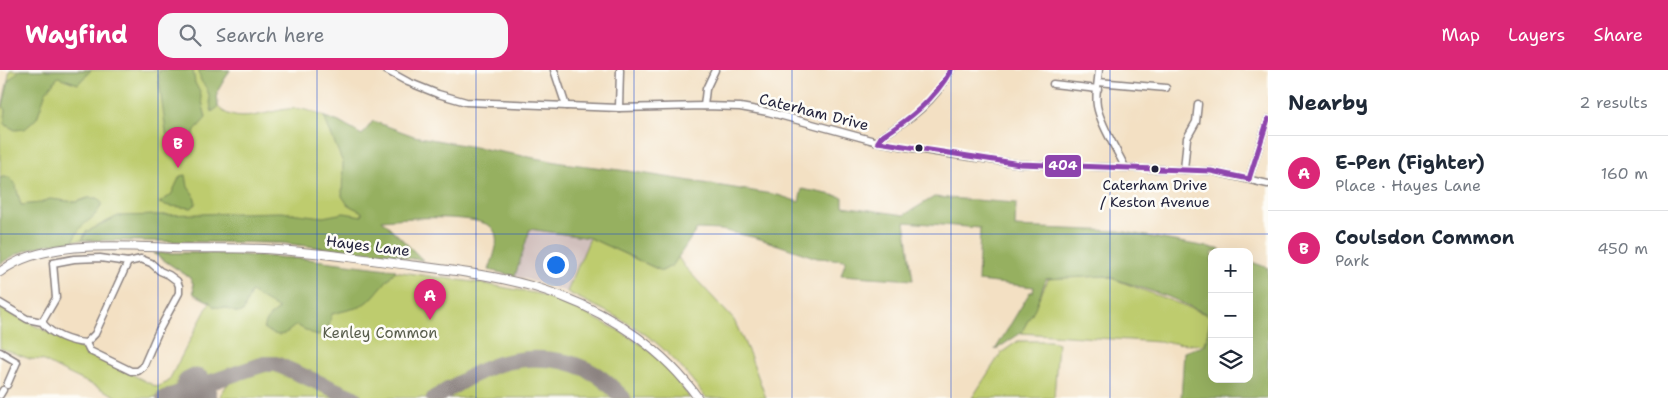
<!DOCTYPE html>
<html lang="en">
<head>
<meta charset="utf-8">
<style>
  body { margin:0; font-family:"Shantell Sans",sans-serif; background:#f6f6f7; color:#1f2937 }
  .controls { position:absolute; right:15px; bottom:15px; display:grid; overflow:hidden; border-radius:10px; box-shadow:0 5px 20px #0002 }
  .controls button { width:45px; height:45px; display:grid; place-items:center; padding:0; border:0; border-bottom:1px solid #e0e1e3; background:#fff; color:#1f2937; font:25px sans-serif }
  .you { position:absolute; left:555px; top:194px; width:18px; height:18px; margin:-12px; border:4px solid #fff; border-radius:50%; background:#1a73e8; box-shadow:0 0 0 8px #1a73e833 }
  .badge { display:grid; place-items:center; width:32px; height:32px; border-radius:50%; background:#db2777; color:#fff; font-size:16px; font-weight:700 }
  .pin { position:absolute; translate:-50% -41px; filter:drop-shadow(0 1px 2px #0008) }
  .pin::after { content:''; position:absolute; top:26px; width:18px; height:15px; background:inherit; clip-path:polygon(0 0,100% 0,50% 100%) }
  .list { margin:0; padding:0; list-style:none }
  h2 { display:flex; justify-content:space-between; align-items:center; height:65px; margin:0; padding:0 20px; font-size:21px }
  h2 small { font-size:16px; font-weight:400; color:#747a83 }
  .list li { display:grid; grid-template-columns:32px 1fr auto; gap:15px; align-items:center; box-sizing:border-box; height:75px; padding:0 20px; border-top:1px solid #e0e1e3 }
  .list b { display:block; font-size:19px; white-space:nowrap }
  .list p { margin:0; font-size:16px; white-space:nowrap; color:#747a83 }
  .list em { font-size:16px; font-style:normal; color:#747a83 }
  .icon { flex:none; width:28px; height:28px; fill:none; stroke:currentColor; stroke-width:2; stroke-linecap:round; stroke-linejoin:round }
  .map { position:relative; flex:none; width:1268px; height:328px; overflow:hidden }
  header { display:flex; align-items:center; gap:30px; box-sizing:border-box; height:70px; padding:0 25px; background:#db2777; color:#fff }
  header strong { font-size:24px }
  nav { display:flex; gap:28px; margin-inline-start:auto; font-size:18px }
  .search { width:350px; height:45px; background:#f6f6f7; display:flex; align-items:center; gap:12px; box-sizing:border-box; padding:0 18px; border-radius:15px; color:#747a83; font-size:19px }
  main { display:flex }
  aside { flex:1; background:#fff }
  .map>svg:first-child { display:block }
</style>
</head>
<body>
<header>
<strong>Wayfind</strong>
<div class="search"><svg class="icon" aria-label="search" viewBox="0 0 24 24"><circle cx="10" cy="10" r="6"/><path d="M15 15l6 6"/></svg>Search here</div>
<nav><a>Map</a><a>Layers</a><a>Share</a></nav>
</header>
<main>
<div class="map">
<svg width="1268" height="328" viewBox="0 0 1268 328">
  <rect width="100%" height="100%" fill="#fdfcf7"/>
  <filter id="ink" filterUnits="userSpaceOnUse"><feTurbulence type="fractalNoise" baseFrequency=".02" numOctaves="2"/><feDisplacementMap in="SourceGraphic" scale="10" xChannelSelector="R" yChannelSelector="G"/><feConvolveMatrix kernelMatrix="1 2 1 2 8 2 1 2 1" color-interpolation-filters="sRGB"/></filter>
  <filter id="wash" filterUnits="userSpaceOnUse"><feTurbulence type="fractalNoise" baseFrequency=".0096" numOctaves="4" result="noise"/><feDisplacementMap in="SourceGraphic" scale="20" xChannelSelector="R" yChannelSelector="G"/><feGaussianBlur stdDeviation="1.12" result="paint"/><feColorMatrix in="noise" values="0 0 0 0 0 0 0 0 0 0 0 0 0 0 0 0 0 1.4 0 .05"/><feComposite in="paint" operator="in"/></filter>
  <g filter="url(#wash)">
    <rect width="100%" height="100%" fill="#f3e0c3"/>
    <polygon fill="#d1c0bd" points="529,159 590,168 567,222 515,206"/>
    <g fill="#becc6e" stroke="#707754">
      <path d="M10,0H230L217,22L218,37C241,60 274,35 301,39C313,41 328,49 339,52L382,150L423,190L282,173L82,170L41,175L11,186L0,194V46Z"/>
      <path d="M590,168L662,201L673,195L678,187L684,196L734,250L750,285L766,328H706C688,304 667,279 642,262C618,246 592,235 567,222Z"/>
      <polygon points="153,183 208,183 307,189 480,213 539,224 580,241 618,260 645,277 666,296 690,328 628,328 611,311 598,302 581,293 566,289 545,286 520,286 497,291 476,299 426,328 362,328 276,290 263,291 152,328 120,328 63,301 42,290 30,289 0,278 0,238 157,317 168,312 210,232 194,224 193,213 189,207"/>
      <polygon points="1106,206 1211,246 1205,275 1021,263 1049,208"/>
      <polygon points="1018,271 1051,271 1058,273 1054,328 972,328 1001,283"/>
      <path d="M518,294C559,293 585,298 616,328H445L495,301Z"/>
      <polygon points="275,299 339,328 222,328 221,324 229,312"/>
    </g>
    <g fill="#96b061" stroke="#5c694e">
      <polygon points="20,0 91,0 78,14 58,7 46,22 37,48 25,59 15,60 4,54 6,40 3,36 9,10"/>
      <polygon points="160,0 193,0 195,13 200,22 206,48 195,60 190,78 182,82 169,83 158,4"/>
      <path d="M199,0H230L217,22L218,37L212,42C210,36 210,28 208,22C204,11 200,16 199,0Z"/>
      <path d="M324,47L339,52L362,65L373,51L414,66L562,93L628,101L778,125L799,132L802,119L843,127V136L904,145L934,127L1016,133L1015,157L1119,161L1218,179L1224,182H1212V309H1249V191L1268,198V328H1181L1184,282L1205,275L1211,246L1169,227L1106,206L1046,209L1035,238L1021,263L995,280L1030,222H1033L1034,217L978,211L980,158L905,152L913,210L841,205L846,190L817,188L757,168L721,160L697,159L673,195L662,201L590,168L530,159L515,206L489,200C493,187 501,171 493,159C482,143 402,148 382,150L423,190L282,173L82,170L86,162L118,146L281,142L323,147L344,143L362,146V142L348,135L342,126L343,93Z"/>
      <polygon points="186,105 188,117 193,124 196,133 192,138 169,136 159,133 171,125 180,106"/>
      <path d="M3,107H9L15,113L21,135L39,133L50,129L76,132L88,128H97L102,133C98,145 90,149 81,157C78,161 75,166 73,171C46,174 23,178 0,194V108Z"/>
      <path d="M153,183H208L307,189L396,200L373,227L360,237L332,244L327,262L317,266L296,255C282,267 279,268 263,258L270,246L279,239L251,222L243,242L237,243L226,238L214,237L210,232L194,224L193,213L189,207Z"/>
    </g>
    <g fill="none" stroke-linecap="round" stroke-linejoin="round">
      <g stroke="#8a817f" stroke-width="16">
        <polyline points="164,328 264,294 276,294 354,328"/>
        <path d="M434,328C455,316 476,301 499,294C530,285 569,287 597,305C606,311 615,320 623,328"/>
      </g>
      <polyline stroke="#8a817f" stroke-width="39" points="195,318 198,328"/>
    </g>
  </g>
  <g filter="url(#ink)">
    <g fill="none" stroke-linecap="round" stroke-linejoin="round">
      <defs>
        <g id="minor">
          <polyline points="386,0 408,12 438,24 466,32 619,38 704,36 740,37 768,42 878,72 935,82 1020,94 1211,101 1268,114"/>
          <polyline points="554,0 566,36"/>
          <path d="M1099,0C1098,11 1095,25 1097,36C1101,56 1116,78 1125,97"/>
          <polyline points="1098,12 1166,18"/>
          <polyline points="1053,14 1098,19"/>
          <polyline points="704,36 706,19 715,0"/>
          <polyline points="619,38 620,0"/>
          <path d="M878,72L881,67C911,48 934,33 951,0"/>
          <polyline points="1184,100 1187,68 1196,52 1198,34"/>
          <polyline points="1249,109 1268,49"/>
          <path d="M0,233L27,249L42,252C51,265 71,272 86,273L90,281L131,301H138L143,297L159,260L179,223V216L177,211L169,205L160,201L151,193L141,189L128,192L100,188L74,189L53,193L56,228L42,252"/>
          <polyline points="86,273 95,264 128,192"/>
          <polyline points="0,282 17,292 7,315"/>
          <polyline points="0,325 3,320"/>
        </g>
        <path id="tertiary" d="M0,202C43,169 121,176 173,178C208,179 243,177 278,180C325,183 371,190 417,196C466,202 515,208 561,226C614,246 665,281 698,328"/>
      </defs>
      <use href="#minor" stroke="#8a817f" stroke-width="9"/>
      <use href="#tertiary" stroke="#8a817f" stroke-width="10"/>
      <use href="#minor" stroke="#fff" stroke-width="6"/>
      <use href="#tertiary" stroke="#fff" stroke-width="8"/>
      <defs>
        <g id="bus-1">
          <polyline points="878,72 1020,94 1211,101 1249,109"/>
          <path d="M878,72L881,67C910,49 934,30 951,0"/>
          <polyline points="1249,109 1268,49"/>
        </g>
      </defs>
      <use href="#bus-1" stroke="#fdfcf7" stroke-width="9"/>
      <use href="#bus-1" stroke="#8e44ad" stroke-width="5"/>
    </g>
  </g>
  <path fill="none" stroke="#1d4ed8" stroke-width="1" stroke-opacity="0.55" d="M158,0V328M317,0V328M476,0V328M634,0V328M792,0V328M951,0V328M1110,0V328M0,164H1268"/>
  <g fill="#22223b" stroke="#fdfcf7" stroke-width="2">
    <circle cx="919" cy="78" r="4.5"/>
    <circle cx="1155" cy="99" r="4.5"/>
  </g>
  <g text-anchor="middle" stroke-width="5" stroke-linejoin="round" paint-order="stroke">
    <g font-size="14" fill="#22223b" stroke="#fdfcf7">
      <text x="1155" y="120">Caterham Drive<tspan x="1155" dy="17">/ Keston Avenue</tspan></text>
    </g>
    <g font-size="15" fill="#22223b" stroke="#fdfcf7">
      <text transform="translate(814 42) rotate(14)" y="5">Caterham Drive</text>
      <text transform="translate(368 176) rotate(7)" y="5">Hayes Lane</text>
    </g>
    <g font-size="15" fill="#595e4d" stroke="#fdfcf7">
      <text x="380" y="268">Kenley Common</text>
    </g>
  </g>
  <rect stroke="#fdfcf7" stroke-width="2" x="1044" y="84" width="38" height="24" rx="5" fill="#8e44ad"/>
  <g font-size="14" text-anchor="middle" font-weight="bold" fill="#fff">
    <text x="1063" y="100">404</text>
  </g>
</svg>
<div class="controls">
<button>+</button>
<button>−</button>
<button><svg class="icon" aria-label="layers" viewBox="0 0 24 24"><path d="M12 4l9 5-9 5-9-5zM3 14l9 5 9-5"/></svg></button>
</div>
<div class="you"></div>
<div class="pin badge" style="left:430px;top:250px">A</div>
<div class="pin badge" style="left:178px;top:98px">B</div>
</div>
<aside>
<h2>Nearby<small>2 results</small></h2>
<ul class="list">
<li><span class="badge">A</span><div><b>E-Pen (Fighter)</b><p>Place · Hayes Lane</p></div><em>160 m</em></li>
<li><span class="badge">B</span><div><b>Coulsdon Common</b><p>Park</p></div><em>450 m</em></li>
</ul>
</aside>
</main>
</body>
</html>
